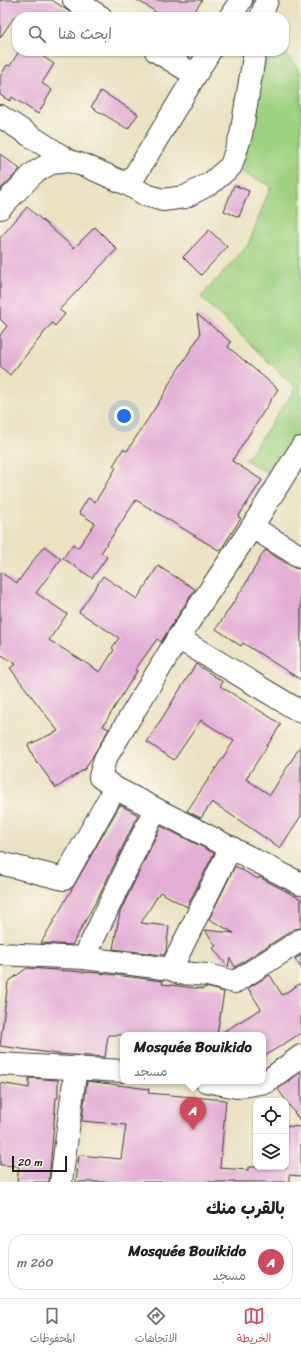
<!DOCTYPE html>
<html lang="ar">
<head>
<meta charset="utf-8">
<style>
  body { margin:0; font-family:Sriracha,"Playpen Sans Arabic",sans-serif; background:#f2f2f2; color:#222; direction:rtl }
  .controls { position:absolute; right:12px; bottom:12px; display:grid; overflow:hidden; border-radius:8px; box-shadow:0 1px 3px #0004 }
  .controls button { width:36px; height:36px; display:grid; place-items:center; padding:0; border:0; border-bottom:1px solid #e0e0e0; background:#fff; color:#222; font:20px sans-serif }
  .scale { position:absolute; left:12px; bottom:10px; width:55px; box-sizing:border-box; padding-left:4px; border:2px solid #1c1c1c; border-top:0; font-size:11px; line-height:14px; white-space:nowrap; color:#1c1c1c; -webkit-text-stroke:3px #fbf7ec; paint-order:stroke }
  .you { position:absolute; left:124px; top:416px; width:14px; height:14px; margin:-10px; border:3px solid #fff; border-radius:50%; background:#1a73e8; box-shadow:0 0 0 6px #1a73e833 }
  .badge { display:grid; place-items:center; width:26px; height:26px; border-radius:50%; background:#d1495b; color:#fff; font-size:13px; font-weight:700 }
  .pin { position:absolute; translate:-50% -33px; filter:drop-shadow(0 1px 2px #0008) }
  .pin::after { content:''; position:absolute; top:21px; width:14px; height:12px; background:inherit; clip-path:polygon(0 0,100% 0,50% 100%) }
  .popup { position:absolute; left:120px; top:1032px; width:146px; height:52px; box-sizing:border-box; display:grid; place-content:center; border-radius:8px; background:#fff; filter:drop-shadow(0 1px 3px #0005); font-size:13px; white-space:nowrap; color:#767676 }
  .popup b { font-size:15px; color:#222 }
  .popup::after { content:''; position:absolute; left:50%; top:100%; margin-left:-8px; border:8px solid transparent; border-top-color:#fff }
  .list { margin:0; padding:0; list-style:none }
  h2 { display:flex; justify-content:space-between; align-items:center; height:52px; margin:0; padding:0 16px; font-size:17px }
  h2 small { font-size:13px; font-weight:400; color:#767676 }
  .list li { display:grid; grid-template-columns:26px 1fr auto; gap:12px; align-items:center; box-sizing:border-box; height:56px; margin:0 8px 8px; padding:0 8px; border:1px solid #e0e0e0; border-radius:16px }
  .list b { display:block; font-size:15px; white-space:nowrap }
  .list p { margin:0; font-size:13px; white-space:nowrap; color:#767676 }
  .list em { font-size:13px; font-style:normal; color:#767676 }
  .icon { flex:none; width:22px; height:22px; fill:none; stroke:currentColor; stroke-width:2; stroke-linecap:round; stroke-linejoin:round }
  .map { position:relative; flex:none; width:301px; height:1182px; overflow:hidden; direction:ltr }
  .search { position:absolute; background:#fff; box-shadow:0 1px 3px #0004; left:12px; right:12px; top:12px; height:44px; display:flex; align-items:center; gap:10px; box-sizing:border-box; padding:0 14px; border-radius:16px; color:#767676; font-size:15px }
  .sheet { height:116px; background:#fff }
  nav { display:flex; justify-content:space-around; align-items:center; box-sizing:border-box; height:56px; border-top:1px solid #e0e0e0; background:#fff; font-size:11px; color:#767676 }
  nav a { display:grid; justify-items:center; gap:2px }
  nav .on { color:#d1495b }
  .map>svg:first-child { display:block }
</style>
</head>
<body>
<div class="map">
<svg width="301" height="1182" viewBox="0 0 301 1182">
  <rect width="100%" height="100%" fill="#fbf7ec"/>
  <filter id="ink" filterUnits="userSpaceOnUse"><feTurbulence type="fractalNoise" baseFrequency=".025" numOctaves="2"/><feDisplacementMap in="SourceGraphic" scale="8" xChannelSelector="R" yChannelSelector="G"/><feConvolveMatrix kernelMatrix="1 2 1 2 8 2 1 2 1" color-interpolation-filters="sRGB"/></filter>
  <filter id="wash" filterUnits="userSpaceOnUse"><feTurbulence type="fractalNoise" baseFrequency=".012" numOctaves="4" result="noise"/><feDisplacementMap in="SourceGraphic" scale="16" xChannelSelector="R" yChannelSelector="G"/><feGaussianBlur stdDeviation="0.9" result="paint"/><feColorMatrix in="noise" values="0 0 0 0 0 0 0 0 0 0 0 0 0 0 0 0 0 1.4 0 .05"/><feComposite in="paint" operator="in"/></filter>
  <g filter="url(#wash)">
    <rect width="100%" height="100%" fill="#eae2c1"/>
    <polygon fill="#9ed180" stroke="#5d764e" points="267,51 284,51 301,72 301,432 272,476 246,460 296,388 201,297 248,245 271,186 241,172"/>
    <g id="blocks">
      <g fill="#e3aed6">
        <polygon points="0,0 52,0 77,17 14,17 0,38"/>
        <polygon points="137,0 202,0 191,17 164,17"/>
        <polygon points="19,51 46,51 42,56 54,64 42,83 52,90 38,114 12,97 10,101 0,95 0,77 7,65 10,66"/>
        <polygon points="101,91 138,114 128,129 91,107"/>
        <polygon points="0,154 20,169 0,190"/>
        <polygon points="234,185 249,191 239,217 224,211"/>
        <polygon points="27,207 74,248 95,227 117,249 59,310 65,314 55,326 52,323 10,375 0,366 0,335 7,326 0,319 0,238"/>
        <polygon points="209,230 227,247 201,275 183,257"/>
        <polygon points="197,314 231,342 228,347 278,389 232,461 262,480 238,517 241,518 220,551 136,500 101,553 107,557 92,578 63,558 73,544 78,548 95,523 79,513 88,498 95,502 116,468 113,466 123,449 127,451 168,388 167,387 200,335"/>
        <polygon points="44,546 61,559 36,593 67,614 49,640 100,672 114,650 112,648 119,638 79,612 103,576 137,599 158,566 195,589 161,642 157,639 135,670 137,671 103,726 109,729 85,769 56,788 38,763 37,764 28,745 58,731 10,668 16,664 0,654 0,572 17,583"/>
        <polygon points="265,550 294,568 301,569 301,680 243,643 241,646 216,629 243,588"/>
        <polygon points="196,664 223,682 220,686 281,724 246,779 270,795 301,745 301,816 280,848 212,802 201,818 187,811 234,741 201,720 174,760 147,742"/>
        <polygon points="120,805 138,815 100,894 72,945 41,943"/>
        <polygon points="161,826 214,853 187,907 160,892 141,923 169,926 166,951 164,955 113,949 120,912"/>
        <polygon points="235,866 258,879 259,877 301,899 301,928 294,929 235,967 230,958 228,967 213,948 216,946 205,930 234,933 209,919"/>
        <polygon points="301,955 301,968 295,959"/>
        <polygon points="27,968 99,973 163,981 162,984 203,989 206,987 224,992 217,1035 108,1035 105,1057 58,1054 0,1046 8,982"/>
        <polygon points="270,975 282,995 301,983 301,1033 263,1057 263,1035 218,1035 261,1009 248,988"/>
        <polygon points="301,1072 301,1122 278,1089"/>
        <polygon points="29,1078 58,1080 58,1098 56,1098 49,1182 17,1182 19,1166 0,1165 0,1083 29,1088"/>
        <polygon points="87,1081 149,1089 148,1093 226,1100 220,1168 248,1170 248,1167 286,1167 286,1126 301,1127 301,1176 289,1175 289,1182 76,1182 79,1155 121,1159 126,1125 82,1121"/>
      </g>
    </g>
  </g>
  <g filter="url(#ink)">
    <use href="#blocks" fill-opacity="0" stroke="#3b3a35" stroke-width="1"/>
    <g fill="none" stroke-linecap="round" stroke-linejoin="round">
      <defs>
        <g id="minor">
          <polyline points="74,0 101,17"/>
          <polyline points="230,17 241,0"/>
          <polyline points="261,17 267,0"/>
          <polyline points="156,51 195,75"/>
          <polyline points="0,116 69,161"/>
          <polyline points="129,185 210,51"/>
          <polyline points="0,208 34,173 51,163 69,161 86,166 129,185 146,195 163,200 185,197 211,183 231,166 241,135 255,51"/>
          <polyline points="301,448 252,527 178,638 105,759 100,777 115,788 301,884"/>
          <polyline points="252,527 301,557"/>
          <polyline points="178,638 301,712"/>
          <polyline points="0,863 64,879 115,788"/>
          <polyline points="0,954 84,958 171,969 180,973 208,975 235,982 301,940"/>
          <polyline points="84,958 155,809"/>
          <polyline points="171,969 231,847"/>
          <polyline points="0,1064 123,1071"/>
          <polyline points="206,1081 237,1087 266,1082 301,1056"/>
          <polyline points="61,1182 76,1067"/>
        </g>
      </defs>
      <use href="#minor" stroke="#3b3a35" stroke-width="24"/>
      <use href="#minor" stroke="#fff" stroke-width="22"/>
    </g>
  </g>
</svg>
<div class="controls">
<button><svg class="icon" aria-label="locate" viewBox="0 0 24 24"><circle cx="12" cy="12" r="6"/><path d="M12 2v4M12 18v4M2 12h4M18 12h4"/></svg></button>
<button><svg class="icon" aria-label="layers" viewBox="0 0 24 24"><path d="M12 4l9 5-9 5-9-5zM3 14l9 5 9-5"/></svg></button>
</div>
<div class="scale">20 m</div>
<div class="you"></div>
<div class="pin badge" style="left:193px;top:1130px">A</div>
<div class="popup"><b>Mosquée Bouikido</b>مسجد</div>
<div class="search"><svg class="icon" aria-label="search" viewBox="0 0 24 24"><circle cx="10" cy="10" r="6"/><path d="M15 15l6 6"/></svg>ابحث هنا</div>
</div>
<section class="sheet">
<h2>بالقرب منك<small></small></h2>
<ul class="list">
<li><span class="badge">A</span><div><b>Mosquée Bouikido</b><p>مسجد</p></div><em>260 m</em></li>
</ul>
</section>
<nav>
<a class="on"><svg class="icon" aria-label="map" viewBox="0 0 24 24"><path d="M3 6l6-2 6 2 6-2v14l-6 2-6-2-6 2zM9 4v14M15 6v14"/></svg>الخريطة</a>
<a><svg class="icon" aria-label="directions" viewBox="0 0 24 24"><path d="M12 3l9 9-9 9-9-9zM9 14v-3h6M13 9l2 2-2 2"/></svg>الاتجاهات</a>
<a><svg class="icon" aria-label="saved" viewBox="0 0 24 24"><path d="M7 4h10v16l-5-4-5 4z"/></svg>المحفوظات</a>
</nav>
</body>
</html>
